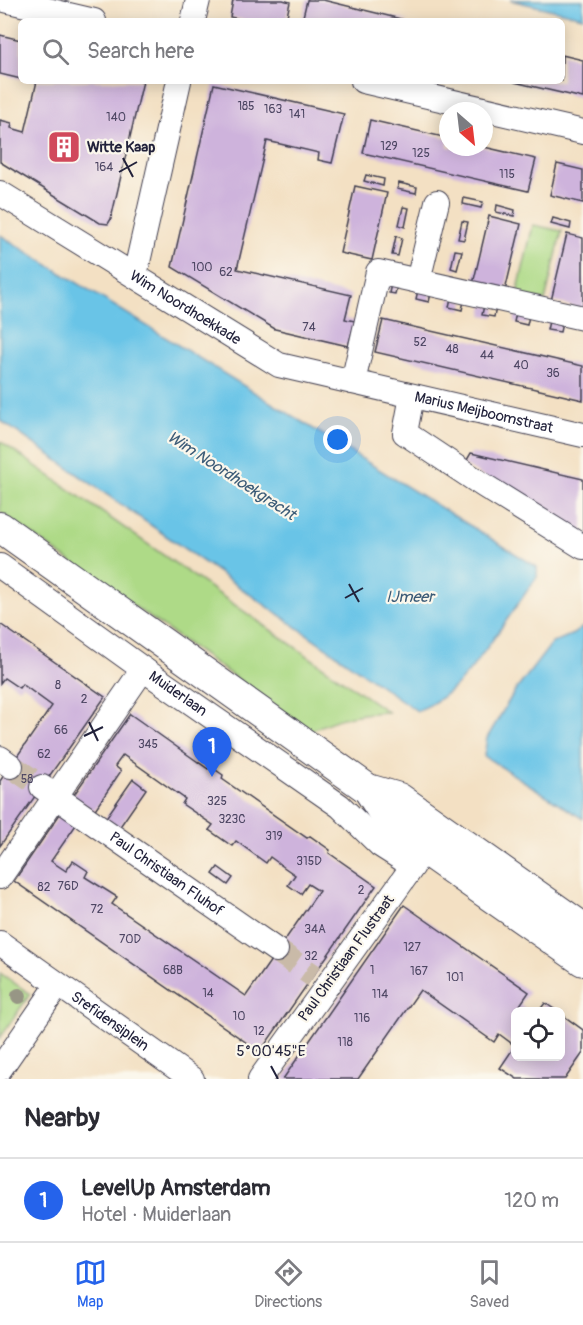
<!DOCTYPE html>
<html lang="en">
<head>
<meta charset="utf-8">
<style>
  body { margin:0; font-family:Pangolin,sans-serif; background:#f7f7f7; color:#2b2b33 }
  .controls { position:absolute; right:18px; bottom:18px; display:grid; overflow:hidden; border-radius:9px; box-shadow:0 3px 15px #0003 }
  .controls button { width:54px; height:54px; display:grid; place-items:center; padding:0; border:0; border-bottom:2px solid #e1e1e2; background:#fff; color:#2b2b33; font:30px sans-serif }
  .compass { position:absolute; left:439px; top:102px; width:54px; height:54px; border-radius:50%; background:#fff; box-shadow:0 3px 15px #0003; rotate:152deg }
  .you { position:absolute; left:338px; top:440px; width:21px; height:21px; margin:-15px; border:4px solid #fff; border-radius:50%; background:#1a73e8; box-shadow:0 0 0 9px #1a73e833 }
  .badge { display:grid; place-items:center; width:39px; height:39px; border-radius:50%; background:#2563eb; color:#fff; font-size:20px; font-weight:700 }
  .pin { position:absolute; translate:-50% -50px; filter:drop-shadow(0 2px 3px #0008) }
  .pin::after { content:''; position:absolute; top:32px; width:21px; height:18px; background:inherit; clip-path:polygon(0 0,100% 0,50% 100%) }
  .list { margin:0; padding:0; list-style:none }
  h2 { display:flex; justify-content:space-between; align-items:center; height:78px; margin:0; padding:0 24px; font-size:26px }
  h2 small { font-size:20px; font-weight:400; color:#7c7c81 }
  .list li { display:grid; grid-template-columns:39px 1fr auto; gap:18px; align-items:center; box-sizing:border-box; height:84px; padding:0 24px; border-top:2px solid #e1e1e2 }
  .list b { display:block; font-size:22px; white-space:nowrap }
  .list p { margin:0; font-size:20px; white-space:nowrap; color:#7c7c81 }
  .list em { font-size:20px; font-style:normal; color:#7c7c81 }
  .icon { flex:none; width:33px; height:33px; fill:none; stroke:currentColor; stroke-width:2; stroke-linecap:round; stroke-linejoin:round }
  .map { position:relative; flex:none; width:583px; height:1079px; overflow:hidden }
  .search { position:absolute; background:#fff; box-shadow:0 3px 15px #0003; left:18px; right:18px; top:18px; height:66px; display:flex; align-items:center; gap:15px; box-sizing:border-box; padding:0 21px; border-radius:9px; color:#7c7c81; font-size:22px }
  .sheet { height:162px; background:#fff }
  nav { display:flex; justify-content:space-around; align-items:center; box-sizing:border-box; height:84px; border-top:2px solid #e1e1e2; background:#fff; font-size:16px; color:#7c7c81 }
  nav a { display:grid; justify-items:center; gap:3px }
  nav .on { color:#2563eb }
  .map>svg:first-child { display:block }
</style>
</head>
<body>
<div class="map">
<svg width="583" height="1079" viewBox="0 0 583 1079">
  <rect width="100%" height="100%" fill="#fbf7ec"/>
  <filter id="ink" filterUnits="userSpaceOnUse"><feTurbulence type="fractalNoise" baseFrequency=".0167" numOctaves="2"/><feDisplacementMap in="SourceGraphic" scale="12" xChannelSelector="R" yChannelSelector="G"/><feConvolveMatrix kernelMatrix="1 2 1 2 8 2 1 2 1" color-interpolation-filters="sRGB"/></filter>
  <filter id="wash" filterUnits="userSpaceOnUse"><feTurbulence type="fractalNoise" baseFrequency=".008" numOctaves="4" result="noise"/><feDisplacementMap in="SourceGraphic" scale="24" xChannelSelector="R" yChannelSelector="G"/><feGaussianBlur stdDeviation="1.35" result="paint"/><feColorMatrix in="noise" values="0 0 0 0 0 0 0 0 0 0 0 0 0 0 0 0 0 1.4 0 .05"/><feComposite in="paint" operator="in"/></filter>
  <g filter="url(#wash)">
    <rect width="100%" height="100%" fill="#f3e0c3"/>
    <g fill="#aeda87" stroke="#687e61" stroke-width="1.5">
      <polygon points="533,225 562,231 545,301 517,294"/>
      <path d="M0,441L388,712C359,713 337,717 311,731L0,512Z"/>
      <polygon points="0,973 30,994 0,1038"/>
    </g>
    <g fill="#69c4e7" stroke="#467391" stroke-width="1.5">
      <polygon points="510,0 583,0 583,17"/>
      <path d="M0,235L537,567V577C523,596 510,616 496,635C474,666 455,696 417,711L0,420Z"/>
      <polygon points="583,627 583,819 484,756 487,738 513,694 552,643 573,634"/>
    </g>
    <g id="blocks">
      <g fill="#ceb3dc">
        <polygon points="233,0 283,0 290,2 286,21 249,21 230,17"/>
        <polygon points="307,0 323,0 409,21 302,21"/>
        <polygon points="0,35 21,40 21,79 0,74"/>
        <polygon points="562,55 583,60 583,98 514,82 562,81"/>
        <polygon points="37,81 143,81 111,219 108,224 100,223 0,162 0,120 12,123 11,128 25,132"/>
        <polygon points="214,84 344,114 332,163 318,160 319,153 267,141 237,269 351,295 345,319 355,321 348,346 275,329 172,267"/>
        <polygon points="370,120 448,138 448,147 484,147 536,159 528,191 363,153"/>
        <polygon points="557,164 583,170 583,203 550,195"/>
        <polygon points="366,175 384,179 383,186 364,181"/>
        <polygon points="399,183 417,187 416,193 397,189"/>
        <polygon points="355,186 387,193 372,260 340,253"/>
        <polygon points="464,198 483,202 481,208 463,204"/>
        <polygon points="497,205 515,210 514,216 496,212"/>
        <polygon points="403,207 409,208 405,227 399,225"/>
        <polygon points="489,216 521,224 505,291 473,284"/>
        <polygon points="553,218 571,223 570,229 551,224"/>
        <polygon points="462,221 468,222 464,240 458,239"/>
        <polygon points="567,234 583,238 583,309 551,301"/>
        <polygon points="396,236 402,238 398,256 392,255"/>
        <polygon points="455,250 462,251 457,270 451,268"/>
        <polygon points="391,284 397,286 395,294 389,293"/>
        <polygon points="418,290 431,293 429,302 416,299"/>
        <polygon points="451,298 464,301 462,310 449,307"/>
        <polygon points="484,305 496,308 494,317 482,315"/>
        <polygon points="516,313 529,316 527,325 514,322"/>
        <polygon points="383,320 583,366 583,400 375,352"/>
        <polygon points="549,321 562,323 560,332 547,330"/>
        <polygon points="471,453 583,479 583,538 464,465"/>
        <polygon points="0,624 105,697 0,846 0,781 52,706 22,684 19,688 4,678 0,683"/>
        <polygon points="130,714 208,769 210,766 223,775 222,779 307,838 310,836 330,850 329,853 376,886 260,1052 14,881 62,811 78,822 51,861 66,871 73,861 88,871 85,877 117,897 112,904 246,996 319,891 308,884 301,894 288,885 295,875 285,868 270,857 266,863 236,841 232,846 209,830 213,825 182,804 185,799 123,755 115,766 121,771 94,811 73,796"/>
        <polygon points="133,779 146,789 119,828 105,819"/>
        <polygon points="218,867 233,878 228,885 213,874"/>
        <polygon points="404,905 529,992 520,1005 529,1011 516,1012 516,1056 560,1056 561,1014 583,1030 583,1053 565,1079 517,1079 500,1068 515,1046 499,1034 494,1042 420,990 358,1079 283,1079"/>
        <polygon points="545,1003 557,1011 539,1011"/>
      </g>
    </g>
  </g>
  <g filter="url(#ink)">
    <use href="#blocks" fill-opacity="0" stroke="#413e4f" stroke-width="1.5"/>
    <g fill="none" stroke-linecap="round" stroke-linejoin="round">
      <g stroke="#c9baa8" stroke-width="24" stroke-dasharray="24 12" stroke-linecap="butt">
        <polyline points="11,766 42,787"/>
        <polyline points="276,950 314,976"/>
      </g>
      <defs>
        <g id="minor">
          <polyline points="5,0 94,21"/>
          <polyline points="193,21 198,0"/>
          <polyline points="363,81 583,132"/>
          <path id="s1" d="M0,193L279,365L583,435"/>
          <polyline points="135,275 179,81"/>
          <polyline points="418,281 437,202"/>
          <polyline points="353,382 378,272 583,318"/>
          <polyline points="412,396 405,433 483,485 583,547"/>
          <path id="s2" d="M0,566L143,669L340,806L380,845L413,866L260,1079"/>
          <polyline points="0,758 11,766"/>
          <path id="s3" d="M42,787L276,950"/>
          <polyline points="0,877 143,669"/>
          <path id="s4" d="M0,943L192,1079"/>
          <polyline points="0,1069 58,985"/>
        </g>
        <g id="major">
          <polyline points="0,527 368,789 399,798 583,928"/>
          <polyline points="368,789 386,817 403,835 583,961"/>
        </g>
      </defs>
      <use href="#minor" stroke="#413e4f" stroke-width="26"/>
      <use href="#major" stroke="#413e4f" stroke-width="32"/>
      <use href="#minor" stroke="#fff" stroke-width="24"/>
      <use href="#major" stroke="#fff" stroke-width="30"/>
    </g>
    <circle fill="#979685" cx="19" cy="996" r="8"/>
  </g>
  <path fill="none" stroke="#22223b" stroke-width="2" d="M123,158L133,177M119,172L137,162M349,584L359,602M345,598L363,588M89,722L98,741M84,736L103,727M271,1066L278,1079"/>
  <defs>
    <symbol id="building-square" viewBox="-11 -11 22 22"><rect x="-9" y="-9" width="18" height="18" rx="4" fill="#d1495b" stroke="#fbf7ec"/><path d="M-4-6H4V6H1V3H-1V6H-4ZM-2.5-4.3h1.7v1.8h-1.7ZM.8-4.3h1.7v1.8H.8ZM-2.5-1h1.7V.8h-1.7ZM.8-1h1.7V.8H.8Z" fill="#fff"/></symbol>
  </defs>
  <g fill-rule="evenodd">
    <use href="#building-square" x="45" y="128" width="38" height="38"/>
  </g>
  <g text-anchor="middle" stroke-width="4.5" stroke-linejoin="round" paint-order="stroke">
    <g font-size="12" fill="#4d4663">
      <text x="246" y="110">185</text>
      <text x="273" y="113">163</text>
      <text x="297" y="118">141</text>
      <text x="116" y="121">140</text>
      <text x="389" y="150">129</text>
      <text x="421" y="157">125</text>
      <text x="104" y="171">164</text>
      <text x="507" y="178">115</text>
      <text x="202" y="271">100</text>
      <text x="226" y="276">62</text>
      <text x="309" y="331">74</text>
      <text x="420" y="346">52</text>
      <text x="452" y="353">48</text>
      <text x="487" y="359">44</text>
      <text x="521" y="369">40</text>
      <text x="553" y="377">36</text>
      <text x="58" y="689">8</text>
      <text x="84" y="703">2</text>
      <text x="61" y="734">66</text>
      <text x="148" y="748">345</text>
      <text x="44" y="758">62</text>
      <text x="27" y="783">58</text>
      <text x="217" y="805">325</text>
      <text x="232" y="823">323C</text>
      <text x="274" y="840">319</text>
      <text x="309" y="865">315D</text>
      <text x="68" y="890">76D</text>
      <text x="44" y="891">82</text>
      <text x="361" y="894">2</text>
      <text x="97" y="913">72</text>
      <text x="315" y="933">34A</text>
      <text x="130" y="943">70D</text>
      <text x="412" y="951">127</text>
      <text x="311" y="960">32</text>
      <text x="173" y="974">68B</text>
      <text x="372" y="974">1</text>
      <text x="419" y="975">167</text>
      <text x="455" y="981">101</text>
      <text x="208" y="997">14</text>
      <text x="380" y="998">114</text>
      <text x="239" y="1020">10</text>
      <text x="362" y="1022">116</text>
      <text x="259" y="1035">12</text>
      <text x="345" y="1046">118</text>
    </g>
    <g font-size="15" font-weight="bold" fill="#22223b" stroke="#fbf7ec" text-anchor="start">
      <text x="87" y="152">Witte Kaap</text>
    </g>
    <g font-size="15" fill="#22223b" stroke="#fbf7ec">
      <text dy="5" stroke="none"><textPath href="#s1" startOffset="218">Wim Noordhoekkade</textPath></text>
      <text dy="5" stroke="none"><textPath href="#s1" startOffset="538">Marius Meijboomstraat</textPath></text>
      <text dy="5" stroke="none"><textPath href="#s2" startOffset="219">Muiderlaan</textPath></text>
      <text dy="5" stroke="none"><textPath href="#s3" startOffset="152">Paul Christiaan Fluhof</textPath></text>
      <text transform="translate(346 958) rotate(-54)" y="5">Paul Christiaan Flustraat</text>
      <text dy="5" stroke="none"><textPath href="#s4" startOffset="135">Srefidensiplein</textPath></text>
    </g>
    <g font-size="16" font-style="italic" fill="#3b5b77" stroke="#fbf7ec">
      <text transform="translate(232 475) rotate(33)" y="6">Wim Noordhoekgracht</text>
      <text x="410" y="602">IJmeer</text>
    </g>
  </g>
  <g font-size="15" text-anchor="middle" fill="#22223b" stroke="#fbf7ec" stroke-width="4.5" stroke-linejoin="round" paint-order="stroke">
    <text x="271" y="1056">5°00'45"E</text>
  </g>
</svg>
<div class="controls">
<button><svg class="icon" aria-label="locate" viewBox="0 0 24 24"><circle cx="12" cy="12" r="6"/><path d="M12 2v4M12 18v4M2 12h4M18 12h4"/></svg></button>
</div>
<svg class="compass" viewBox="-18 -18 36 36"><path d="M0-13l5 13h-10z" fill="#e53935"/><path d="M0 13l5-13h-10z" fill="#7c7c81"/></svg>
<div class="you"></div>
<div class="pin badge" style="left:212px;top:777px">1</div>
<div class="search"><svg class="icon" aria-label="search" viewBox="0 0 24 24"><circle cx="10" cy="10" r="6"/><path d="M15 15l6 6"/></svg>Search here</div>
</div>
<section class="sheet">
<h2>Nearby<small></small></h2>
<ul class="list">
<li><span class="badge">1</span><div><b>LevelUp Amsterdam</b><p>Hotel · Muiderlaan</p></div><em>120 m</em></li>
</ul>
</section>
<nav>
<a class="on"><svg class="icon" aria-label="map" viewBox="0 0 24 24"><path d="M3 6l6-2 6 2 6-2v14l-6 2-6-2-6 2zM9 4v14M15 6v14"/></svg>Map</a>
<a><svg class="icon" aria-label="directions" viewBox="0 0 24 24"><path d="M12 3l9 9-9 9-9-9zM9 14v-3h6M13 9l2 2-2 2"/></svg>Directions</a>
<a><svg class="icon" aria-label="saved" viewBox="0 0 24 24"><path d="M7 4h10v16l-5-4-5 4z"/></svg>Saved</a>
</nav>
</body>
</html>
